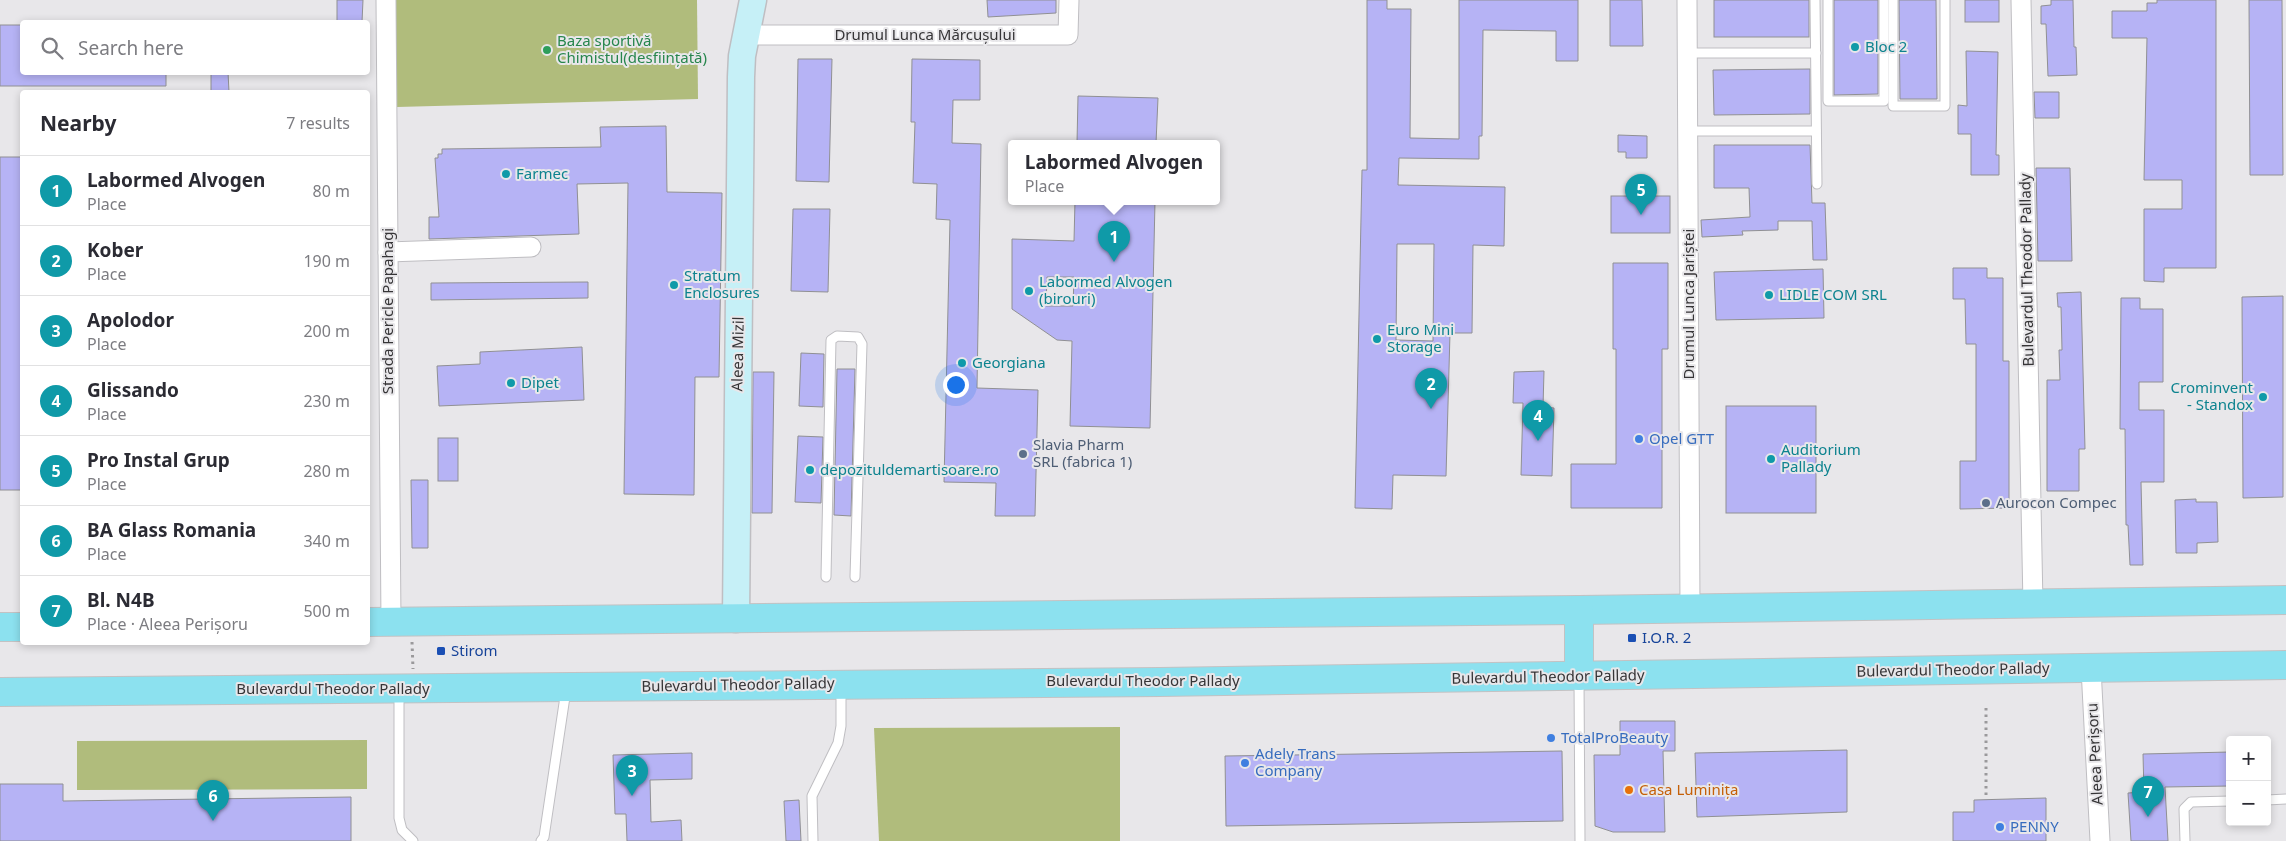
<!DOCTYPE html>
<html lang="en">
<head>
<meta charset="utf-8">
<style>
  body { margin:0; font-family:"Noto Sans",sans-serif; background:#f2f2f3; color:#2b2b33 }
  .controls { position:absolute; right:15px; bottom:15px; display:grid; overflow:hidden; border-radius:5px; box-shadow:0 2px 8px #0003 }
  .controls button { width:45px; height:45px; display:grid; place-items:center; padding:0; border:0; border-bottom:1px solid #e1e1e2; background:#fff; color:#2b2b33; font:25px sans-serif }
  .you { position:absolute; left:955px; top:384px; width:18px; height:18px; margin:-12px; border:4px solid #fff; border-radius:50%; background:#1a73e8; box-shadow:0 0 0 8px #1a73e833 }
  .badge { display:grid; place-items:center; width:32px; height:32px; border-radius:50%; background:#3374e2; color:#fff; font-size:16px; font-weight:700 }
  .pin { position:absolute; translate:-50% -41px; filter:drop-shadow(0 1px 2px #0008) }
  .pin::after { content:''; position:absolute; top:26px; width:18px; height:15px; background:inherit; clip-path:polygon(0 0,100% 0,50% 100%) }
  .popup { position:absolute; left:1008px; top:140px; width:212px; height:65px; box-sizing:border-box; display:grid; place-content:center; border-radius:5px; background:#fff; filter:drop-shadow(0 1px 4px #0005); font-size:16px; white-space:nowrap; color:#7c7c81 }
  .popup b { font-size:19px; color:#2b2b33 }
  .popup::after { content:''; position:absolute; left:50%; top:100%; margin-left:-10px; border:10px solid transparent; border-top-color:#fff }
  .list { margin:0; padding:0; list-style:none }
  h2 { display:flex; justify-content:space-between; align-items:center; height:65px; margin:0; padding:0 20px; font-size:21px }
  h2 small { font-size:16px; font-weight:400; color:#7c7c81 }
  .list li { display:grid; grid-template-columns:32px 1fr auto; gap:15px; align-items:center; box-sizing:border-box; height:70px; padding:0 20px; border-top:1px solid #e1e1e2 }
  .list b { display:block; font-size:19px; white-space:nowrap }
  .list p { margin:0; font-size:16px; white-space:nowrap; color:#7c7c81 }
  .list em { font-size:16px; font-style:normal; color:#7c7c81 }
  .icon { flex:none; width:28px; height:28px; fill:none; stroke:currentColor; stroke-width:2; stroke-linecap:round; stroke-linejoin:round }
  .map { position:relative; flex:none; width:2286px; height:841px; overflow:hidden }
  .search { position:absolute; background:#fff; box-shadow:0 2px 8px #0003; left:20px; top:20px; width:350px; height:55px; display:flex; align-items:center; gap:12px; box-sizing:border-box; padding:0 18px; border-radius:5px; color:#7c7c81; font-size:19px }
  .panel { position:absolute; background:#fff; box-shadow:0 2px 8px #0003; left:20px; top:90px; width:350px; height:555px; border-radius:5px }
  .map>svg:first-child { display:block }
</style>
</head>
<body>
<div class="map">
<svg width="2286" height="841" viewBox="0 0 2286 841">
  <rect width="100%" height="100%" fill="#e8e7ea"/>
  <g fill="#b0bc7c">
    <polygon points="395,0 697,0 698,99 397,107"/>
    <polygon points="1120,727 1120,841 879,841 874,728"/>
    <polygon points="367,740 367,789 77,790 77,741"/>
  </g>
  <g fill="#b6b3f5" stroke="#909093" fill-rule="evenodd">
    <polygon points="337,0 363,0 362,22 337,22"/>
    <polygon points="987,0 1056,0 1056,13 988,17"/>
    <path d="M1367,0H1387V9H1411L1410,138L1459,139V0H1578V61H1556V31L1483,30L1482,136H1479V159L1399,158L1398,185L1505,187L1504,246L1473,245L1472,333H1450L1446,476L1393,475L1392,509L1355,508L1362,170H1367ZM1397,244H1434L1433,341L1396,340Z"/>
    <polygon points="1610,0 1642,0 1643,46 1610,46"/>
    <rect x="1714" y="0" width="95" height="37"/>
    <polygon points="1834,0 1878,0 1878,94 1834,95"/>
    <polygon points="1899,0 1936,0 1937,99 1900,99"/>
    <rect x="1965" y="0" width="34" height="22"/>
    <polygon points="2051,0 2073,0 2074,47 2076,47 2077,75 2048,76 2046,24 2041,24 2041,6 2051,5"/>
    <polygon points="2157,0 2216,0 2216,268 2164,268 2164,282 2144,281 2144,209 2182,209 2182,180 2144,180 2147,38 2112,38 2112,11 2147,11 2147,3 2157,3"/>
    <polygon points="2249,0 2282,0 2283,175 2250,175"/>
    <polygon points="0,25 22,25 22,72 166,72 166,86 0,86"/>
    <polygon points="1966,51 1998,52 1996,155 1999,155 1999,175 1971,175 1971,134 1958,134 1958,105 1967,106"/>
    <polygon points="798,59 832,59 829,182 796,181"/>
    <polygon points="912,59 980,60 980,100 953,100 952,143 981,144 977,388 1038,390 1035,516 995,516 996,483 944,482 950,220 936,219 937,184 913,183 915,122 911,122"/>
    <polygon points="1810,69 1810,114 1714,115 1713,70"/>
    <polygon points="211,72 228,72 229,92 211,92"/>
    <polygon points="2034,92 2059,92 2059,118 2035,118"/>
    <polygon points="1078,96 1158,98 1156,143 1077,143"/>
    <polygon points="666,126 667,192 722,193 719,377 695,377 694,495 624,494 628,183 577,184 579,234 429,239 429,217 439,217 435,158 438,158 438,154 442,154 442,149 601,147 600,127"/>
    <polygon points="1618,135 1647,136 1647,158 1626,158 1626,152 1618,152"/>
    <polygon points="1714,145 1810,145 1812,203 1825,203 1827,260 1813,260 1812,221 1778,221 1778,230 1742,231 1743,235 1702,237 1701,220 1750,217 1749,188 1714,188"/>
    <rect x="0" y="157" width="22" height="333"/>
    <polygon points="2036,168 2070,168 2072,261 2038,261"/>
    <rect x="1611" y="196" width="59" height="37"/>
    <path d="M1075,201H1155L1150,428L1070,426L1072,341L1057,340L1012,309V239L1074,241ZM1047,277H1074L1073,306H1046Z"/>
    <polygon points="793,209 830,209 828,292 791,291"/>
    <polygon points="1613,263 1668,263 1668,349 1662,349 1662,508 1571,508 1571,464 1616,464 1616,349 1613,349"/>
    <polygon points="1953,268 1987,268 1987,278 2003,278 2003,361 2009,361 2009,508 1960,509 1960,461 1976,461 1976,344 1966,344 1965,299 1953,299"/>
    <polygon points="1823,269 1824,318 1716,320 1714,272"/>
    <polygon points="588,282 588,298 431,300 431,283"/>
    <polygon points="2081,292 2085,449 2079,449 2079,491 2047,491 2047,380 2060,380 2059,350 2062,350 2061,307 2058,307 2057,293"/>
    <polygon points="2283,296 2283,497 2243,498 2242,297"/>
    <polygon points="2121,298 2140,298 2140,309 2163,309 2163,382 2139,382 2139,410 2164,410 2164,482 2141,482 2143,565 2130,565 2128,525 2126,525 2125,429 2120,429"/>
    <polygon points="582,347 584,400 439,406 437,366 480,364 480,352"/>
    <polygon points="801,353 824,354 823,407 799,406"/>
    <polygon points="837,369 855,369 851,516 834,515"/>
    <polygon points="1544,371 1543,407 1554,408 1552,476 1521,475 1523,403 1513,403 1514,372"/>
    <polygon points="753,372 774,372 772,513 752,513"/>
    <rect x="1726" y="406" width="90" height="107"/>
    <polygon points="798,436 823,437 821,503 795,502"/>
    <rect x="438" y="438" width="20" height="43"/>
    <polygon points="411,480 428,480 428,548 412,548"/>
    <polygon points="2196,499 2196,502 2217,502 2218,542 2197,543 2197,553 2176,553 2175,500"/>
    <polygon points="1620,721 1675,721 1675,751 1663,751 1665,832 1613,832 1595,826 1594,755 1620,755"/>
    <polygon points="1847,750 1847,812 1697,817 1695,753"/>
    <polygon points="1562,751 1563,821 1226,826 1225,756"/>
    <polygon points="2230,752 2230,786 2165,787 2168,841 2131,841 2128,793 2144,792 2143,754"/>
    <polygon points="692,753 692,779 650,780 651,822 681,820 682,841 627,841 626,814 615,814 613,755"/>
    <polygon points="0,784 63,784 63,801 351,797 351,841 0,841"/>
    <polygon points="2046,798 2046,841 1953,841 1953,812 1974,812 1974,800"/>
    <polygon points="799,800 801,841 786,841 784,801"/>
  </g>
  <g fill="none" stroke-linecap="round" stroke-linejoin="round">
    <defs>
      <g id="lane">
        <polyline points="1815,0 1817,184"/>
        <polyline points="1828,0 1828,101 1884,101 1884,0"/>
        <polyline points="1893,0 1893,106 1945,106 1945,0"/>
        <polyline points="1688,53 1816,53"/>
        <polyline points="1688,131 1816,131"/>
        <polyline points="826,577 831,340 837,336 858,337 862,344 855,577"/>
        <polyline points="1579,679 1580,841"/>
        <polyline points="399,691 399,818 402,830 413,841"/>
        <polyline points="2267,800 2286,799"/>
        <polyline points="541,841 544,837 566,690"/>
        <polyline points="813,841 812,796 838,743 841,726 841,689"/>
        <polyline points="2185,841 2184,809 2191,802 2230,801"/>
      </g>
      <g id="street">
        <polyline points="386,0 391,622"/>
        <polyline points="1687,0 1690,609"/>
        <polyline points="2021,0 2033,605"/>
        <polyline points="746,35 1068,35 1069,0"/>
        <polyline points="388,252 531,247"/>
        <polyline points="2091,668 2100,841"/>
      </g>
      <polyline id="secondary" points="736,619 741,77 742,56 753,0"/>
      <g id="primary">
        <polyline points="368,622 1579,610 2286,600"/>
        <polyline points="0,627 22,627"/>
        <polyline points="1579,676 1579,610"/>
        <polyline points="0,692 1160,682 2286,665"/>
      </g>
    </defs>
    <use href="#lane" stroke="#bfbec2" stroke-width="11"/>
    <use href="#street" stroke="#bfbec2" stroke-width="21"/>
    <use href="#secondary" stroke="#bfbec2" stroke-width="29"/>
    <use href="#primary" stroke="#c3c2c3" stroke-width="30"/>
    <g stroke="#9a999b" stroke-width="3" stroke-dasharray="2.5 4" stroke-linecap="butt">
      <polyline points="412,642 413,669"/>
      <polyline points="1986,795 1986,704"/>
    </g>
    <use href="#lane" stroke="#fff" stroke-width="9"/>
    <use href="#street" stroke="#fff" stroke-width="19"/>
    <use href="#secondary" stroke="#c6f0f7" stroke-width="26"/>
    <use href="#primary" stroke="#8ce1ef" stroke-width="28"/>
  </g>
  <g fill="#0f9aa8" stroke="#e8e7ea" stroke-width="2">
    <circle cx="1855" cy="47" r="5"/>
    <circle cx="506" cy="174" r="5"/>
    <circle cx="674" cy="285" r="5"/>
    <circle cx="1029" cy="291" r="5"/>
    <circle cx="1769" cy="295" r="5"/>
    <circle cx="1377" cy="339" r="5"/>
    <circle cx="962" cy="363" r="5"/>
    <circle cx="511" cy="383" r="5"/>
    <circle cx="2263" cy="397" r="5"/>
    <circle cx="1771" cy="459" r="5"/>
    <circle cx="810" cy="470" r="5"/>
  </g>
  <circle fill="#2e9e5b" stroke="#e8e7ea" stroke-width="2" cx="547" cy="50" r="5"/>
  <g fill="#3f7fe0" stroke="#e8e7ea" stroke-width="2">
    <circle cx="1639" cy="439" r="5"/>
    <circle cx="1551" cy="738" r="5"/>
    <circle cx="1245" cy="763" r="5"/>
    <circle cx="2000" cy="827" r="5"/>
  </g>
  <g fill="#5c6f8a" stroke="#e8e7ea" stroke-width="2">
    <circle cx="1023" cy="454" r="5"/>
    <circle cx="1986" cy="503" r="5"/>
  </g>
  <g fill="#1a4fb4" stroke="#e8e7ea" stroke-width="2">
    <rect x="1627" y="633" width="10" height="10" rx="2.5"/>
    <rect x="436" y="646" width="10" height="10" rx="2.5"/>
  </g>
  <circle fill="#e8710a" stroke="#e8e7ea" stroke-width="2" cx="1629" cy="790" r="5"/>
  <g text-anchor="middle" stroke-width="4" stroke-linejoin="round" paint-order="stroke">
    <g font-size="15" fill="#363537" stroke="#e8e7ea">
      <text x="925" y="40">Drumul Lunca Mărcușului</text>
      <text transform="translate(2027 270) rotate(-91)" y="5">Bulevardul Theodor Pallady</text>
      <text transform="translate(1689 304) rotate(-90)" y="5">Drumul Lunca Jariștei</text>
      <text transform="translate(388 311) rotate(-90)" y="5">Strada Pericle Papahagi</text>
      <text transform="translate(738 354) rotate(-89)" y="5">Aleea Mizil</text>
      <text transform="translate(1953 670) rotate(-1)" y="5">Bulevardul Theodor Pallady</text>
      <text transform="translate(1548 677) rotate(-1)" y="5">Bulevardul Theodor Pallady</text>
      <text x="1143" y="686">Bulevardul Theodor Pallady</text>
      <text transform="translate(738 685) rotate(-1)" y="5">Bulevardul Theodor Pallady</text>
      <text x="333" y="694">Bulevardul Theodor Pallady</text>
      <text transform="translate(2095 754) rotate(-93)" y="5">Aleea Perișoru</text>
    </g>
    <g font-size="15" fill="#27864d" stroke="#e8e7ea" text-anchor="start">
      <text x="557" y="46">Baza sportivă<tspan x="557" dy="17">Chimistul(desființată)</tspan></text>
    </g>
    <g font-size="15" fill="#0d838f" stroke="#e8e7ea" text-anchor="start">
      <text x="1865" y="52">Bloc 2</text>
      <text x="516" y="179">Farmec</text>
      <text x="684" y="281">Stratum<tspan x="684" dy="17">Enclosures</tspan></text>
      <text x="1039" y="287">Labormed Alvogen<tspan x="1039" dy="17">(birouri)</tspan></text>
      <text x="1779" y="300">LIDLE COM SRL</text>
      <text x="1387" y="335">Euro Mini<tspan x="1387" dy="17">Storage</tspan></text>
      <text x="972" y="368">Georgiana</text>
      <text x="521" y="388">Dipet</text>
      <text x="2253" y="393" text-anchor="end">Crominvent<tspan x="2253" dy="17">- Standox</tspan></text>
      <text x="1781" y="455">Auditorium<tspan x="1781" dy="17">Pallady</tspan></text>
      <text x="820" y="475">depozituldemartisoare.ro</text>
    </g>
    <g font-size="15" fill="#366cbe" stroke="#e8e7ea" text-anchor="start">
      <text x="1649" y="444">Opel GTT</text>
      <text x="1561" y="743">TotalProBeauty</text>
      <text x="1255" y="759">Adely Trans<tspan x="1255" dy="17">Company</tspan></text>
      <text x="2010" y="832">PENNY</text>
    </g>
    <g font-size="15" fill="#4e5e75" stroke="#e8e7ea" text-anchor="start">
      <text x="1033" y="450">Slavia Pharm<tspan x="1033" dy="17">SRL (fabrica 1)</tspan></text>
      <text x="1996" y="508">Aurocon Compec</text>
    </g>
    <g font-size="15" fill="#164399" stroke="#e8e7ea" text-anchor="start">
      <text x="1642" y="643">I.O.R. 2</text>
      <text x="451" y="656">Stirom</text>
    </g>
    <g font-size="15" fill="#c56008" stroke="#e8e7ea" text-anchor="start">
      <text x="1639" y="795">Casa Luminița</text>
    </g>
  </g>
</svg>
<div class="controls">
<button>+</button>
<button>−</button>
</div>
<div class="you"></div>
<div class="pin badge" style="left:1114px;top:262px;background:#0f9aa8">1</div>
<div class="popup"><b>Labormed Alvogen</b>Place</div>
<div class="pin badge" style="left:1431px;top:409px;background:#0f9aa8">2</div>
<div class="pin badge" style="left:632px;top:796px;background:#0f9aa8">3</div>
<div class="pin badge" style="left:1538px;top:441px;background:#0f9aa8">4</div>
<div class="pin badge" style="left:1641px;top:215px;background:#0f9aa8">5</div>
<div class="pin badge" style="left:213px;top:821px;background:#0f9aa8">6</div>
<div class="pin badge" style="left:2148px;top:817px;background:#0f9aa8">7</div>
<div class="search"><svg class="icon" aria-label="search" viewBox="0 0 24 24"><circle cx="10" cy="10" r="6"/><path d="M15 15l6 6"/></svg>Search here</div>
<section class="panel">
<h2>Nearby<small>7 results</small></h2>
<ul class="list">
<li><span class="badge" style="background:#0f9aa8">1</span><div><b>Labormed Alvogen</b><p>Place</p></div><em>80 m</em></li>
<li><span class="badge" style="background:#0f9aa8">2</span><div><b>Kober</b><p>Place</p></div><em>190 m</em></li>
<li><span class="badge" style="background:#0f9aa8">3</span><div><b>Apolodor</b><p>Place</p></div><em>200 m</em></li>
<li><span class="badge" style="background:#0f9aa8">4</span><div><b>Glissando</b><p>Place</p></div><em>230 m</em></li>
<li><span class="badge" style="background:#0f9aa8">5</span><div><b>Pro Instal Grup</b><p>Place</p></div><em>280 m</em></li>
<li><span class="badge" style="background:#0f9aa8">6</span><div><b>BA Glass Romania</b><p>Place</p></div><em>340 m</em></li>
<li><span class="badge" style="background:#0f9aa8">7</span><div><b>Bl. N4B</b><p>Place · Aleea Perișoru</p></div><em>500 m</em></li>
</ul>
</section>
</div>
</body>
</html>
